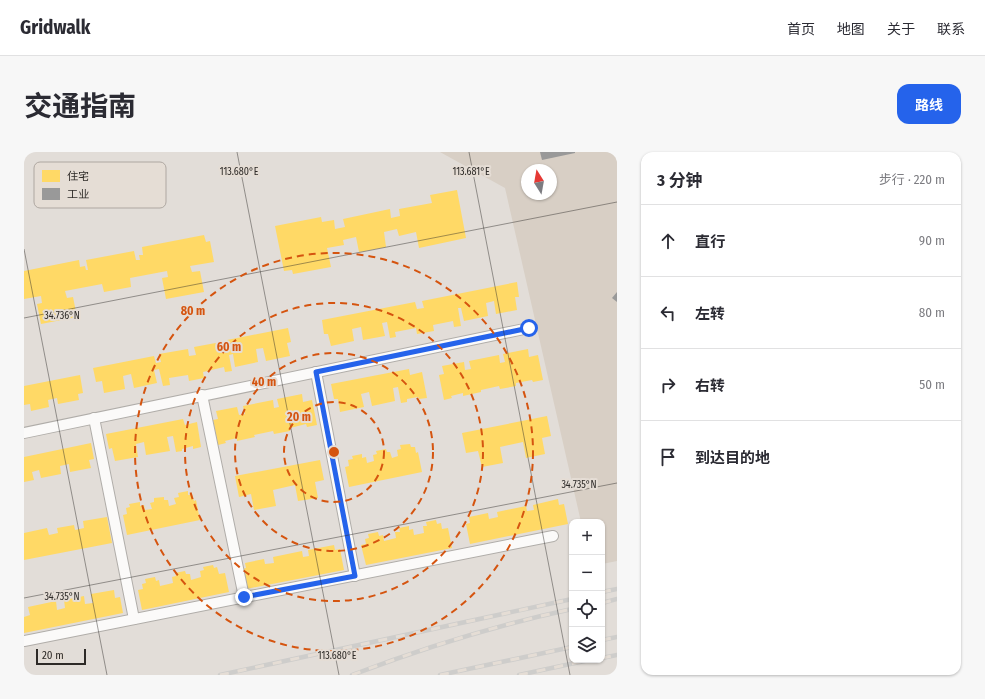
<!DOCTYPE html>
<html lang="zh">
<head>
<meta charset="utf-8">
<style>
  body { margin:0; font-family:"Fira Sans Condensed","Noto Sans SC",sans-serif; background:#f7f7f7; color:#2b2b33 }
  .controls { position:absolute; right:12px; bottom:12px; display:grid; overflow:hidden; border-radius:8px; box-shadow:0 1px 3px #0004 }
  .controls button { width:36px; height:36px; display:grid; place-items:center; padding:0; border:0; border-bottom:1px solid #e1e1e2; background:#fff; color:#2b2b33; font:20px sans-serif }
  .compass { position:absolute; left:497px; top:12px; width:36px; height:36px; border-radius:50%; background:#fff; box-shadow:0 1px 3px #0004; rotate:349deg }
  .scale { position:absolute; left:12px; bottom:10px; width:50px; box-sizing:border-box; padding-left:4px; border:2px solid #2d2a27; border-top:0; font-size:11px; line-height:14px; white-space:nowrap; color:#2d2a27; -webkit-text-stroke:3px #e5ddd5; paint-order:stroke }
  .stop { position:absolute; width:12px; height:12px; margin:-9px; border:3px solid #2563eb; border-radius:50%; background:#fff }
  .stop.end { background:#2563eb; border-color:#fff; box-shadow:0 1px 4px #0008 }
  .list { margin:0; padding:0; list-style:none }
  h2 { display:flex; justify-content:space-between; align-items:center; height:52px; margin:0; padding:0 16px; font-size:17px }
  h2 small { font-size:13px; font-weight:400; color:#7c7c81 }
  .list li { display:grid; grid-template-columns:26px 1fr auto; gap:12px; align-items:center; box-sizing:border-box; height:72px; padding:0 16px; border-top:1px solid #e1e1e2 }
  .list b { display:block; font-size:15px; white-space:nowrap }
  .list em { font-size:13px; font-style:normal; color:#7c7c81 }
  .icon { flex:none; width:22px; height:22px; fill:none; stroke:currentColor; stroke-width:2; stroke-linecap:round; stroke-linejoin:round }
  .map { position:relative; flex:none; width:593px; height:523px; overflow:hidden; border-radius:12px }
  header { display:flex; align-items:center; gap:24px; box-sizing:border-box; height:56px; padding:0 20px; background:#fff; border-bottom:1px solid #e1e1e2 }
  header strong { font-size:19px }
  nav { display:flex; gap:22px; margin-inline-start:auto; font-size:14px }
  .intro { display:flex; align-items:center; justify-content:space-between; box-sizing:border-box; height:96px; padding:0 24px }
  h1 { margin:0; font-size:28px }
  .button { padding:10px 18px; border-radius:12px; background:#2563eb; color:#fff; font-size:14px; font-weight:700 }
  main { display:flex; gap:24px; padding:0 24px }
  aside { flex:1; background:#fff; border-radius:12px; box-shadow:0 1px 3px #0004 }
  .map>svg:first-child { display:block }
</style>
</head>
<body>
<header>
<strong>Gridwalk</strong>
<nav><a>首页</a><a>地图</a><a>关于</a><a>联系</a></nav>
</header>
<div class="intro"><h1>交通指南</h1><a class="button">路线</a></div>
<main>
<div class="map">
<svg width="593" height="523" viewBox="0 0 593 523">
  <rect width="100%" height="100%" fill="#e2ddd8"/>
  <path fill="#d8cfc5" fill-rule="evenodd" d="M416,0H593V409L578,412V370H557L481,36ZM503,18H527V42H503Z"/>
  <g fill="#ffd966">
    <polygon points="433,38 442,86 395,96 392,80 375,84 373,77 360,80 362,95 335,100 332,85 319,88 320,93 303,96 307,115 269,122 268,118 260,119 251,74 297,65 298,70 310,68 311,77 321,75 319,67 366,57 367,66 376,64 375,57 408,51 406,43"/>
    <polygon points="180,83 182,90 186,89 190,110 166,114 168,120 176,119 180,140 142,147 138,126 144,125 143,119 106,126 107,135 80,140 78,132 41,139 43,146 49,145 53,165 17,172 13,152 18,151 17,144 0,147 0,119 55,108 56,115 61,114 62,118 64,118 62,108 110,99 112,108 116,108 115,103 119,103 118,95"/>
    <polygon points="493,130 495,145 491,145 493,158 472,162 470,149 462,151 464,164 440,169 437,156 434,156 437,174 430,175 429,169 409,173 410,179 393,182 392,176 371,180 372,185 366,186 363,170 358,171 361,184 339,188 337,175 328,177 330,189 307,194 304,182 300,182 298,168 391,150 393,157 400,156 398,149"/>
    <polygon points="264,176 267,190 263,191 266,204 242,209 239,196 232,197 234,210 211,215 209,202 205,203 208,219 201,220 200,215 179,220 180,226 165,229 164,223 145,226 146,233 139,234 135,217 130,218 133,231 110,236 107,222 99,224 101,237 80,241 78,229 72,230 69,216 130,204 132,211 137,210 135,202 164,197 165,204 172,203 170,195 197,190 199,197 205,196 203,188"/>
    <polygon points="504,197 505,205 514,203 519,228 509,230 508,228 492,231 492,234 476,237 475,234 457,238 457,240 439,244 439,241 427,244 428,246 420,248 415,223 420,222 418,214 440,210 441,218 447,217 445,209 475,203 476,211 481,210 479,202"/>
    <polygon points="385,217 386,223 398,220 403,246 395,247 394,245 383,247 383,250 377,251 374,235 369,236 371,249 348,254 345,240 337,242 340,255 316,260 314,247 310,247 307,232"/>
    <polygon points="56,223 59,241 54,242 55,248 34,252 33,246 24,248 25,255 7,259 6,252 0,253 0,234"/>
    <polygon points="278,242 279,250 288,248 293,273 283,275 282,272 266,276 266,279 250,282 249,279 230,283 231,285 213,289 213,286 201,289 202,291 194,293 189,268 194,267 192,259 213,255 215,263 221,262 219,254 249,248 250,256 255,255 253,247"/>
    <polygon points="523,264 527,284 518,286 521,302 502,306 499,290 476,295 479,311 458,315 454,299 442,301 438,281"/>
    <polygon points="159,267 161,273 173,270 177,295 169,297 169,294 158,297 158,299 152,300 149,284 143,285 146,299 122,303 120,290 112,292 114,305 91,309 88,296 85,297 82,282"/>
    <polygon points="67,291 70,307 65,308 67,316 46,320 45,312 36,314 37,322 17,326 15,318 8,320 10,328 0,330 0,305"/>
    <polygon points="386,292 387,295 391,295 392,301 394,300 398,320 325,335 321,315 325,314 324,308 329,307 328,304 338,302 338,306 342,305 343,311 350,309 349,303 353,302 352,299 362,297 363,300 366,300 368,306 374,304 373,298 377,297 376,293"/>
    <polygon points="296,308 300,328 291,330 294,346 274,349 271,333 249,338 252,354 230,358 227,342 215,345 211,324"/>
    <polygon points="164,339 164,343 168,342 170,349 172,348 176,368 103,383 99,363 103,362 102,356 106,355 105,352 116,350 116,354 120,353 121,358 128,357 126,351 130,350 130,346 140,345 140,348 144,348 145,354 152,352 150,346 155,345 154,341"/>
    <polygon points="534,347 535,353 540,352 544,372 446,392 442,372 446,371 445,365 464,361 465,367 474,365 473,360 502,354 503,359 510,358 509,353"/>
    <polygon points="83,365 88,391 0,408 0,381 23,376 25,383 34,381 33,376 50,373 51,378 60,376 59,369"/>
    <polygon points="412,368 413,372 417,371 418,377 424,376 428,396 342,413 337,393 342,392 341,387 345,386 344,382 354,380 355,384 359,383 360,389 372,386 371,380 376,380 375,376 385,374 385,378 389,377 390,383 400,381 399,374 403,374 402,370"/>
    <polygon points="310,393 311,398 316,397 320,418 222,437 217,417 222,416 221,411 240,407 241,412 250,411 249,405 278,399 279,405 285,404 284,398"/>
    <polygon points="189,413 190,416 193,415 195,422 201,421 205,440 118,458 114,438 119,437 118,432 122,431 121,427 131,425 132,429 135,428 136,434 149,431 148,425 152,424 151,421 161,419 162,422 166,422 167,428 177,425 176,419 180,418 179,415"/>
    <polygon points="90,438 91,446 96,445 99,461 0,481 0,465 6,463 4,455 32,449 33,458 41,456 40,448 60,444 61,452 69,451 67,442"/>
  </g>
  <g fill="#999">
    <polygon points="516,0 551,0 551,1 518,8"/>
    <polygon points="593,140 593,150 588,146"/>
  </g>
  <g fill="none" stroke-linecap="round" stroke-linejoin="round">
    <defs>
      <g id="service">
        <polyline points="292,220 331,424"/>
        <polyline points="178,243 220,445"/>
        <polyline points="70,266 110,467"/>
        <polyline points="0,281 505,176"/>
        <polyline points="0,489 529,384"/>
      </g>
    </defs>
    <use href="#service" stroke="#b0ada9" stroke-width="12"/>
    <use href="#service" stroke="#fbfaf9" stroke-width="10"/>
    <defs>
      <g id="rail">
        <polyline points="578,440 593,437"/>
        <polyline points="578,451 593,447"/>
        <polyline points="578,488 593,485"/>
        <polyline points="578,506 593,503"/>
        <polyline points="196,523 548,447"/>
        <path d="M328,523C399,496 473,473 548,457"/>
        <polyline points="416,523 548,495"/>
        <polyline points="495,523 565,508"/>
      </g>
    </defs>
    <use href="#rail" stroke="#cecdcb" stroke-width="4.5"/>
    <use href="#rail" stroke="#e5ddd5" stroke-width="3" stroke-dasharray="9" stroke-linecap="butt"/>
  </g>
  <g fill="none" stroke-linecap="round" stroke-linejoin="round">
    <polyline stroke="#2563eb" stroke-width="5" points="220,445 331,424 292,220 505,176"/>
  </g>
  <path fill="none" stroke="#2d2a27" stroke-width="1" stroke-opacity="0.45" d="M213,0L315,523M445,0L546,523M0,97L83,523M0,166L593,50M0,446L593,331"/>
  <g fill="none" stroke="#d5540f" stroke-width="2" stroke-dasharray="7 5">
    <circle cx="310" cy="300" r="50"/>
    <circle cx="310" cy="300" r="99"/>
    <circle cx="310" cy="300" r="149"/>
    <circle cx="310" cy="300" r="199"/>
  </g>
  <rect x="10" y="10" width="132" height="46" rx="6" fill="#e5ddd5" stroke="#aea7a1" stroke-width="1"/>
  <rect x="18" y="18" width="18" height="12" fill="#ffd966"/>
  <rect x="18" y="36" width="18" height="12" fill="#999"/>
  <g font-size="11" fill="#2d2a27">
    <text x="43" y="28">住宅</text>
    <text x="43" y="46">工业</text>
  </g>
  <g font-size="10" text-anchor="middle" fill="#2d2a27" stroke="#e5ddd5" stroke-width="4" stroke-linejoin="round" paint-order="stroke">
    <text x="215" y="23">113.680°E</text>
    <text x="447" y="23">113.681°E</text>
    <text x="38" y="167">34.736°N</text>
    <text x="555" y="336">34.735°N</text>
    <text x="38" y="448">34.735°N</text>
    <text x="313" y="507">113.680°E</text>
  </g>
  <circle cx="310" cy="300" r="6" fill="#d5540f" stroke="#e5ddd5" stroke-width="2"/>
  <g font-size="12" text-anchor="middle" font-weight="bold" fill="#d5540f" stroke="#e5ddd5" stroke-width="4" stroke-linejoin="round" paint-order="stroke">
    <text x="169" y="163">80 m</text>
    <text x="205" y="199">60 m</text>
    <text x="240" y="234">40 m</text>
    <text x="275" y="269">20 m</text>
  </g>
</svg>
<div class="controls">
<button>+</button>
<button>−</button>
<button><svg class="icon" aria-label="locate" viewBox="0 0 24 24"><circle cx="12" cy="12" r="6"/><path d="M12 2v4M12 18v4M2 12h4M18 12h4"/></svg></button>
<button><svg class="icon" aria-label="layers" viewBox="0 0 24 24"><path d="M12 4l9 5-9 5-9-5zM3 14l9 5 9-5"/></svg></button>
</div>
<svg class="compass" viewBox="-18 -18 36 36"><path d="M0-13l5 13h-10z" fill="#e53935"/><path d="M0 13l5-13h-10z" fill="#7c7c81"/></svg>
<div class="scale">20 m</div>
<div class="stop" style="left:505px;top:176px"></div>
<div class="stop end" style="left:220px;top:445px"></div>
</div>
<aside>
<h2>3 分钟<small>步行 · 220 m</small></h2>
<ul class="list">
<li><svg class="icon" aria-label="ahead" viewBox="0 0 24 24"><path d="M12 20V5M6 11l6-6 6 6"/></svg><div><b>直行</b></div><em>90 m</em></li>
<li><svg class="icon" aria-label="left" viewBox="0 0 24 24"><path d="M17 20v-9H6M10 6l-5 5 5 5"/></svg><div><b>左转</b></div><em>80 m</em></li>
<li><svg class="icon" aria-label="right" viewBox="0 0 24 24"><path d="M7 20v-9h11M14 6l5 5-5 5"/></svg><div><b>右转</b></div><em>50 m</em></li>
<li><svg class="icon" aria-label="arrive" viewBox="0 0 24 24"><path d="M6 21V4h12l-3 4 3 4H6"/></svg><div><b>到达目的地</b></div></li>
</ul>
</aside>
</main>
</body>
</html>
